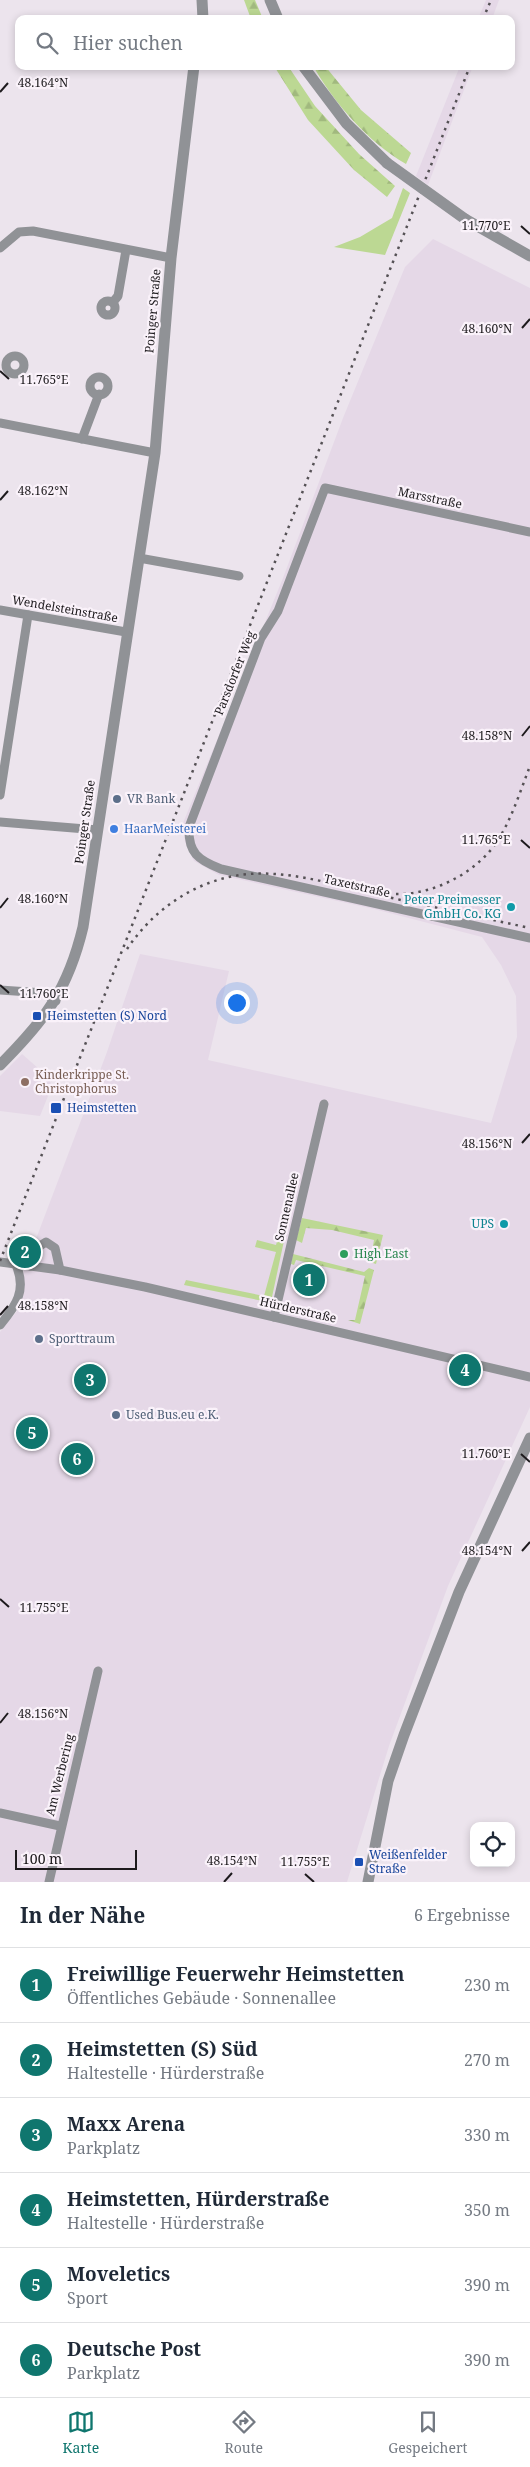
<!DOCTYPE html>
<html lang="de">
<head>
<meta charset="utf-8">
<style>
  body { margin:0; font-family:"Noto Serif",serif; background:#f2f2f3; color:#1f2937 }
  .controls { position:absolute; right:15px; bottom:15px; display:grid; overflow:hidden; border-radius:10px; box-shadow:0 2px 8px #0003 }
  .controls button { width:45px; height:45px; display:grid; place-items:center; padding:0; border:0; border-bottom:1px solid #e0e1e3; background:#fff; color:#1f2937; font:25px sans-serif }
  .scale { position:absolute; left:15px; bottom:12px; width:122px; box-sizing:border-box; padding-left:5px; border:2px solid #1d1a1d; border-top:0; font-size:14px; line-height:18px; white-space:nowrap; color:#1d1a1d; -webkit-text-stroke:4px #faf2fa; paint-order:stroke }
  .you { position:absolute; left:236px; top:1002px; width:18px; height:18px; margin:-12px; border:4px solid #fff; border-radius:50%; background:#1a73e8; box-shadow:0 0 0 8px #1a73e833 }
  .badge { display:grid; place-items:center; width:32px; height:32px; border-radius:50%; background:#0f766e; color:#fff; font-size:16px; font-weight:700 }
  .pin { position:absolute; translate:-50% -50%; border:2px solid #fff; box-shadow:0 1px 5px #0006 }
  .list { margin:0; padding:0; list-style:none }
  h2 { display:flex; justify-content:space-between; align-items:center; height:65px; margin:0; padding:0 20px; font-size:21px }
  h2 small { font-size:16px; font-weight:400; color:#747a83 }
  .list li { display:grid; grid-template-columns:32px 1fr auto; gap:15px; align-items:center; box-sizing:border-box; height:75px; padding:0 20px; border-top:1px solid #e0e1e3 }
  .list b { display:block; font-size:19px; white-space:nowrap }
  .list p { margin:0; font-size:16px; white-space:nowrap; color:#747a83 }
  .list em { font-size:16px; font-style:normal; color:#747a83 }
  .icon { flex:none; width:28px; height:28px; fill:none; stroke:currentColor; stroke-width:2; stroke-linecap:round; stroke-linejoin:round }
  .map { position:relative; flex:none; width:530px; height:1882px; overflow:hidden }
  .search { position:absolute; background:#fff; box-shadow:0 2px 8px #0003; left:15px; right:15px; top:15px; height:55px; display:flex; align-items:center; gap:12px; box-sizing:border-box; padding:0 18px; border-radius:10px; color:#747a83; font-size:19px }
  .sheet { height:515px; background:#fff }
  nav { display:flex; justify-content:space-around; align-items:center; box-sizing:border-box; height:70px; border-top:1px solid #e0e1e3; background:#fff; font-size:14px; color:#747a83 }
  nav a { display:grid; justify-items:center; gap:2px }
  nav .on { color:#0f766e }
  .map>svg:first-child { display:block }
</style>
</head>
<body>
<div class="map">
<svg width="530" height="1882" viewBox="0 0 530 1882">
  <defs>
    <pattern id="forest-firs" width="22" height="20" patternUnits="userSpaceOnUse" patternTransform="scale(1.25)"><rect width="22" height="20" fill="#bcd893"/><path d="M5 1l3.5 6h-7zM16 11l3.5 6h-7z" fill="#a1b97e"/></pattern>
  </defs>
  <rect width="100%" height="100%" fill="#ece4ed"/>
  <g fill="#e5d8e7">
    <polygon points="486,0 499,0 492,19 478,19"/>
    <polygon points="460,66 473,66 428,185 416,176"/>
    <polygon points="433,239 530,288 530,1407 448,1586 389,1746 347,1882 0,1882 0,1332 18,1310 23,1285 23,1273 107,1052 140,954 229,971 208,1060 491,1123 517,1037 516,996 501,965 482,937 374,909 219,875 194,861 185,842 183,823 283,578 343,418 405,267"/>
    <polygon points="22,1054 48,1077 52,1086 40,1116 0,1111 0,1076"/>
  </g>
  <g fill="#bcd893">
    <polygon points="403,188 410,193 385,255 334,247 360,237 392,218"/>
    <polygon points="279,1235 285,1236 272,1297 268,1302 184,1285 186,1280 264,1296 276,1252 255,1247 257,1240 276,1245"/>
  </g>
  <g fill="url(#forest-firs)">
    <polygon points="244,0 255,0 263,19 251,19"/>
    <polygon points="274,66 288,66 315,106 359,154 395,186 387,197 354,170 308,120"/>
    <path d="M313,66H325L361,110L411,153L406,164C368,142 335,104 313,66Z"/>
    <polygon points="302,1218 383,1235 376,1264 370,1262 374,1240 332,1230 306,1228 302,1243 296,1240"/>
    <polygon points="293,1254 364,1272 369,1268 374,1270 360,1324 348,1320 355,1320 365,1276 296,1260 294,1265 291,1264"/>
  </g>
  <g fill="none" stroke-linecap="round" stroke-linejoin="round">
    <g stroke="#909296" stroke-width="9">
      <polyline points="0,248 19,232 33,231 171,258"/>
      <circle cx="108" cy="308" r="7"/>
      <polyline points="113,302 118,296 126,250"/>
      <circle cx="15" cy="365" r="9"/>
      <circle cx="99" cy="386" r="9"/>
      <polyline points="0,423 155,453"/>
      <polyline points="82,439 99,394"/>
      <path d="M530,532L325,488L278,611L261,638L189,827C188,853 198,860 221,869L530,938"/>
      <polyline points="139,558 239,576"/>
      <polyline points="0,610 126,632"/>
      <polyline points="0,795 28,615"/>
      <polyline points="0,822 98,830"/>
      <polyline points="0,990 44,993 56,1001"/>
      <polyline points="0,1262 60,1270 145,1287 530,1377"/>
      <polyline points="30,1266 35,1249 46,1242 55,1248 60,1270"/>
      <polyline points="274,1317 324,1104"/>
      <path d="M0,1325C16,1306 27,1290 16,1265"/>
      <polyline points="0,1813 60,1826"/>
      <polyline points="49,1882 98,1671"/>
    </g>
    <g stroke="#909296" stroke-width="11">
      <polyline points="202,0 203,19"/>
      <polyline points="270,0 278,19"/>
      <polyline points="303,66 346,123 387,163"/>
      <polyline points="465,219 530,256"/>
      <path d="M0,1065C45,1020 68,990 83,927L155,453L171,258L194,66"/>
      <polyline points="368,1882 388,1781 404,1735 459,1592 530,1438"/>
    </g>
    <g stroke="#555155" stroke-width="2.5" stroke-dasharray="2.5 5" stroke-linecap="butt">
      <polyline points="483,19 491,0"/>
      <path d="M396,894C435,895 480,871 500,837C513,815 521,789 530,766"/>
      <path d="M127,949C160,900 214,869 274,874C309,876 344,887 378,895C429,906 479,917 530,928"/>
      <polyline points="0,1261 470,66"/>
    </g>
    <polyline stroke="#909296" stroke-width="11" points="387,163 465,219"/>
  </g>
  <path fill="none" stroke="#1d1a1d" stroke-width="2" d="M0,92L8,83M521,226L530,234M522,328L530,319M0,371L9,379M0,500L8,491M522,736L530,726M521,840L530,848M0,908L8,898M0,985L9,993M522,1143L530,1134M0,1315L8,1306M521,1454L530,1462M522,1551L530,1542M0,1599L9,1607M0,1723L8,1713M305,1874L314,1882M224,1882L232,1873"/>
  <g fill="#5c6f8a" stroke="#faf2fa" stroke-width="2">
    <circle cx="117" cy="799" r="5"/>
    <circle cx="39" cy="1339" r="5"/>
    <circle cx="116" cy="1415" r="5"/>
  </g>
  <circle fill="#3f7fe0" stroke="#faf2fa" stroke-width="2" cx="114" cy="829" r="5"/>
  <g fill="#0f9aa8" stroke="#faf2fa" stroke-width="2">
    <circle cx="511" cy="907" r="5"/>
    <circle cx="504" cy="1224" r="5"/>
  </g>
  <g fill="#1a4fb4" stroke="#faf2fa" stroke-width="2">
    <rect x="32" y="1011" width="10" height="10" rx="2.5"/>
    <rect x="50" y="1102" width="12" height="12" rx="2.5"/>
    <rect x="354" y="1857" width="10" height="10" rx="2.5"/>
  </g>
  <circle fill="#8d6e63" stroke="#faf2fa" stroke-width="2" cx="25" cy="1082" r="5"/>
  <circle fill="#2e9e5b" stroke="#faf2fa" stroke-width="2" cx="344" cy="1254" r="5"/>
  <g text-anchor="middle" stroke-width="4.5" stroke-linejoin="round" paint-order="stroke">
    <g font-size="12" fill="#1d1a1d" stroke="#faf2fa">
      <text transform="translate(153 311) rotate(-85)" y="4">Poinger Straße</text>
      <text transform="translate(430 498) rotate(12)" y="4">Marsstraße</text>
      <text transform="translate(65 609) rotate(10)" y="4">Wendelsteinstraße</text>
      <text transform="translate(235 673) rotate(-68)" y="4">Parsdorfer Weg</text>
      <text transform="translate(85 822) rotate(-82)" y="4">Poinger Straße</text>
      <text transform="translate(357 886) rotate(13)" y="4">Taxetstraße</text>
      <text transform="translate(287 1207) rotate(-77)" y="4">Sonnenallee</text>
      <text transform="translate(298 1310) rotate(13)" y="4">Hürderstraße</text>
      <text transform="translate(60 1775) rotate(-76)" y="4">Am Werbering</text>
    </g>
    <g font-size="12" fill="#4e5e75" stroke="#faf2fa" text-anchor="start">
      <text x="127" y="803">VR Bank</text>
      <text x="49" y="1343">Sporttraum</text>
      <text x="126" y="1419">Used Bus.eu e.K.</text>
    </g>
    <g font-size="12" fill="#366cbe" stroke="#faf2fa" text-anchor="start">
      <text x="124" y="833">HaarMeisterei</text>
    </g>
    <g font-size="12" fill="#0d838f" stroke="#faf2fa" text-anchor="end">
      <text x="501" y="904">Peter Preimesser<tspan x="501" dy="14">GmbH Co. KG</tspan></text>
      <text x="494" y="1228">UPS</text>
    </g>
    <g font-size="12" fill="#164399" stroke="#faf2fa" text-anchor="start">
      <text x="47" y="1020">Heimstetten (S) Nord</text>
      <text x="67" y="1112">Heimstetten</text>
      <text x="369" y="1859">Weißenfelder<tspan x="369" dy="14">Straße</tspan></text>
    </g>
    <g font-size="12" fill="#785e54" stroke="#faf2fa" text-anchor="start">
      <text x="35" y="1079">Kinderkrippe St.<tspan x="35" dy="14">Christophorus</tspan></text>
    </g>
    <g font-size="12" fill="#27864d" stroke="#faf2fa" text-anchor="start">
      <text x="354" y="1258">High East</text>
    </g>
  </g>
  <g font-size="12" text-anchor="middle" fill="#1d1a1d" stroke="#faf2fa" stroke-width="4.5" stroke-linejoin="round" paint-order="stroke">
    <text x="43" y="87">48.164°N</text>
    <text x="486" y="230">11.770°E</text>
    <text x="487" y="333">48.160°N</text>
    <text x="44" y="384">11.765°E</text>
    <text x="43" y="495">48.162°N</text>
    <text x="487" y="740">48.158°N</text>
    <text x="486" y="844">11.765°E</text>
    <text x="43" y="903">48.160°N</text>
    <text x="44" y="998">11.760°E</text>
    <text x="487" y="1148">48.156°N</text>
    <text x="43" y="1310">48.158°N</text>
    <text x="486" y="1458">11.760°E</text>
    <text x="487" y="1555">48.154°N</text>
    <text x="44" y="1612">11.755°E</text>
    <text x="43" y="1718">48.156°N</text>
    <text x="232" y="1865">48.154°N</text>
    <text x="305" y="1866">11.755°E</text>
  </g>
</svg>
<div class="controls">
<button><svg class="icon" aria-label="locate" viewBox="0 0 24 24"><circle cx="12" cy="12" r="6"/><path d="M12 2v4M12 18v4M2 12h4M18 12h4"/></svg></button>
</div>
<div class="scale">100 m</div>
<div class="you"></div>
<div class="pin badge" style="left:309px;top:1280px">1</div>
<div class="pin badge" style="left:25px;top:1252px">2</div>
<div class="pin badge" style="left:90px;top:1380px">3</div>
<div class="pin badge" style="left:465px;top:1370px">4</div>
<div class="pin badge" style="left:32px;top:1433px">5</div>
<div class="pin badge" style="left:77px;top:1459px">6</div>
<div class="search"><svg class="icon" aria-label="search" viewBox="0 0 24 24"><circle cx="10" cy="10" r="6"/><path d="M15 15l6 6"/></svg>Hier suchen</div>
</div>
<section class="sheet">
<h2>In der Nähe<small>6 Ergebnisse</small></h2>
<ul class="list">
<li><span class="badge">1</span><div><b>Freiwillige Feuerwehr Heimstetten</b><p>Öffentliches Gebäude · Sonnenallee</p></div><em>230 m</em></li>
<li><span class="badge">2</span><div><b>Heimstetten (S) Süd</b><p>Haltestelle · Hürderstraße</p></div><em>270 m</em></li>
<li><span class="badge">3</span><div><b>Maxx Arena</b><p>Parkplatz</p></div><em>330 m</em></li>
<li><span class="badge">4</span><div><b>Heimstetten, Hürderstraße</b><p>Haltestelle · Hürderstraße</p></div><em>350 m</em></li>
<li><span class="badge">5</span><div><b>Moveletics</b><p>Sport</p></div><em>390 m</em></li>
<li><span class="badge">6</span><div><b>Deutsche Post</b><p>Parkplatz</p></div><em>390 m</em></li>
</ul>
</section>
<nav>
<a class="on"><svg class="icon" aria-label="map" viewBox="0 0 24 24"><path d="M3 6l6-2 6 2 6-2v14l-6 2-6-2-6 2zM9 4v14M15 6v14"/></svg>Karte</a>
<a><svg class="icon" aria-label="directions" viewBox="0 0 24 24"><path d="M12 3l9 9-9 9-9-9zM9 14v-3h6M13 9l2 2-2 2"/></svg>Route</a>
<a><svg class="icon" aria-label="saved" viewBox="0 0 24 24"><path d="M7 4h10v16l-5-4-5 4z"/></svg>Gespeichert</a>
</nav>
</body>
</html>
